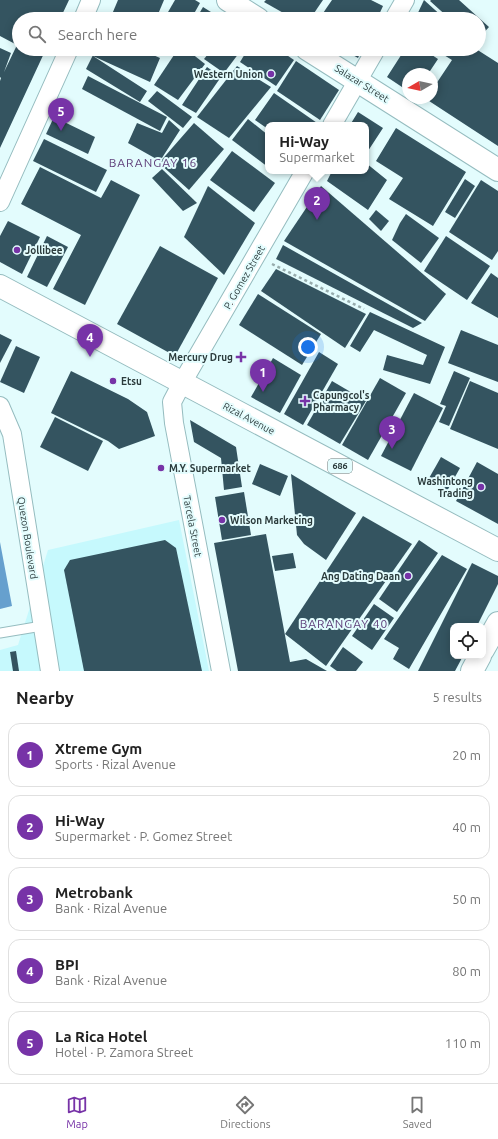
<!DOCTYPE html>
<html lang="en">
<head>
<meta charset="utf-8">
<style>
  body { margin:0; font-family:Ubuntu,sans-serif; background:#f2f2f2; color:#222 }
  .controls { position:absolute; right:12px; bottom:12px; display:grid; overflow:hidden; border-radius:8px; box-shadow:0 2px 10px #0003 }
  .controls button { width:36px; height:36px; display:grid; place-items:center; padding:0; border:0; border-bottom:1px solid #e0e0e0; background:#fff; color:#222; font:20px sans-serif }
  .compass { position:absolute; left:402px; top:68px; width:36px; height:36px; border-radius:50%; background:#fff; box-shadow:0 2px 10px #0003; rotate:261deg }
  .you { position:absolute; left:308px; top:347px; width:14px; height:14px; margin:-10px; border:3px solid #fff; border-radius:50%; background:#1a73e8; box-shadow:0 0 0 6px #1a73e833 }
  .badge { display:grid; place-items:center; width:26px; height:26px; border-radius:50%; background:#7733a7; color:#fff; font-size:13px; font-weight:700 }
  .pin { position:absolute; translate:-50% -33px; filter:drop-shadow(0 1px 2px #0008) }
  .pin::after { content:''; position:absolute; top:21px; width:14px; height:12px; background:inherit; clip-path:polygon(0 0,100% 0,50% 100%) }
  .popup { position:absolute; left:265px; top:122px; width:104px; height:52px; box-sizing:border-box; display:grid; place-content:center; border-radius:8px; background:#fff; filter:drop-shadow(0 1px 3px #0005); font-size:13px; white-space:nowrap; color:#767676 }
  .popup b { font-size:15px; color:#222 }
  .popup::after { content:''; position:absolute; left:50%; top:100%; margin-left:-8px; border:8px solid transparent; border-top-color:#fff }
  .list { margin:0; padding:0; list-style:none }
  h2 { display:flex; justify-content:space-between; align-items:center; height:52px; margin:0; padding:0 16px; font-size:17px }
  h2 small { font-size:13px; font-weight:400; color:#767676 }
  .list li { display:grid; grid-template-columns:26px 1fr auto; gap:12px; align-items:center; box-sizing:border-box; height:64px; margin:0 8px 8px; padding:0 8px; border:1px solid #e0e0e0; border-radius:12px }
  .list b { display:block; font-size:15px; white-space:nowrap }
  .list p { margin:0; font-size:13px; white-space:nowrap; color:#767676 }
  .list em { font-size:13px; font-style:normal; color:#767676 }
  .icon { flex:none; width:22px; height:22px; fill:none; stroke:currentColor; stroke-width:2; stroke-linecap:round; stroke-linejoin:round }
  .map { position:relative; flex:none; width:498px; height:671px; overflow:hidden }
  .search { position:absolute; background:#fff; box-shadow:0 2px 10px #0003; left:12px; right:12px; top:12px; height:44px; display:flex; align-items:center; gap:10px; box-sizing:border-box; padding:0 14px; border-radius:22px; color:#767676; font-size:15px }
  .sheet { height:412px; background:#fff }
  nav { display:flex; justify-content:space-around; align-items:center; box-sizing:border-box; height:56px; border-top:1px solid #e0e0e0; background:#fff; font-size:11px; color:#767676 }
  nav a { display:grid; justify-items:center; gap:2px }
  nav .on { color:#7733a7 }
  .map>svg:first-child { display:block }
</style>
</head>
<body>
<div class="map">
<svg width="498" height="671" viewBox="0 0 498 671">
  <rect width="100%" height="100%" fill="#e3fcfd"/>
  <polygon fill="#c6f9fd" points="179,520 209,671 0,671 0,650 18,645 48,550"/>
  <polygon fill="#66a0ce" points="0,542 12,606 0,609"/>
  <g fill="#345460">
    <polygon points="0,0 69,0 60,19 19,19 19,49 46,49 0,148 0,81 1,78 0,77 0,48 11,53 4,72 17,45 0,36"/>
    <polygon points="118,0 164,0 156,19 110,19"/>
    <polygon points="175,0 195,0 200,3 191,19 164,19"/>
    <polygon points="266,0 323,0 310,19 294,19 264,2"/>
    <polygon points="332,0 371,0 383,6 377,19 319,19"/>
    <polygon points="424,0 445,19 415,19"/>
    <polygon points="431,0 459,0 489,27 479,38 479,19 450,19 430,1"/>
    <polygon points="203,7 222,19 196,19"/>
    <polygon points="96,49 143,49 142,50 160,58 150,82 93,56 147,91 140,102 86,69"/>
    <polygon points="178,49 186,49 205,64 178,100 154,85"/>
    <polygon points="196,49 209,49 205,55"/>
    <polygon points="212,49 242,49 224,73 204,59"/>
    <polygon points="248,49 278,49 294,60 276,86 240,62"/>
    <polygon points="342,49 362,49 358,58"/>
    <polygon points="405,49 423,49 438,59 428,74 408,74 408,91 387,77"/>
    <polygon points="434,49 476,49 498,63 498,146 426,99 427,98 432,98 432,90 452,60"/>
    <polygon points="296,61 339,90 320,120 277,91"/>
    <polygon points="237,66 271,87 229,138 197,117"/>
    <polygon points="207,67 221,77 196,113 182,105"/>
    <polygon points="88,76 167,117 160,131 82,89"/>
    <polygon points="157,91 192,117 183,128 148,101"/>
    <polygon points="274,93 320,125 268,125 268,129 255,120"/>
    <polygon points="358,112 383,128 366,154 366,125 350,125"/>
    <polygon points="54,117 95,137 88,154 46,134"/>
    <polygon points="248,119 268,135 268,167 232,140"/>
    <polygon points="169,120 180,130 160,161 128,143 137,123 162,133"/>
    <polygon points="194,123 224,149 189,190 159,163"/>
    <polygon points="396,128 466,172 433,226 389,199 403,178 376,161"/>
    <polygon points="44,139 107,170 96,192 33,161"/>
    <polygon points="232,151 275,183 254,212 210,180"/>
    <polygon points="366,163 387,180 368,210 327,181 332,171 366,171"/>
    <polygon points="40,167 101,198 111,180 140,195 85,305 53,289 81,235 21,204"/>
    <polygon points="162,169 197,203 183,211 152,178"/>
    <polygon points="465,179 475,186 455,218 445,212"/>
    <polygon points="481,180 498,191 498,251 492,260 449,232"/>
    <polygon points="208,186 255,223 224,275 184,237"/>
    <polygon points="321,186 446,294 425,321 284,241"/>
    <polygon points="376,210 389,221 381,231 369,219"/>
    <polygon points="406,214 439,238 421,263 392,240 400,223"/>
    <polygon points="8,221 40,237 22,274 0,262 0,236"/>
    <polygon points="47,236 68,247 47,287 27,277"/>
    <polygon points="446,236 490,266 467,300 424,271"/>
    <polygon points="283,245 422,323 413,328 276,259"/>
    <polygon points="160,246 218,278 175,356 117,324"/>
    <polygon points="276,269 366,314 345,348 261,291"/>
    <polygon points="491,273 498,278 498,318 471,303"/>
    <polygon points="258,294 321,334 302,365 239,325"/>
    <polygon points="370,312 445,347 430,384 383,370 387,355 423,365 427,355 374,330 360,352 350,346"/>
    <polygon points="461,330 498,345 498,382 448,363"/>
    <polygon points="0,334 12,340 0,363"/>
    <polygon points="16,346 40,357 24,393 0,382"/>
    <polygon points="319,352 338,364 303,425 284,414"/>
    <polygon points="273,358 301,375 280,413 251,397"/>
    <polygon points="71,371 128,399 147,412 155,436 119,449 108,441 51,413"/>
    <polygon points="454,371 470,378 449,426 439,422 446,406 440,404"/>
    <polygon points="380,378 406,393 368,460 342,445"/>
    <polygon points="332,381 366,401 340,444 307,425"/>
    <polygon points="470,381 498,393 498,449 450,429"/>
    <polygon points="414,393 443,408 411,471 381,456"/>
    <polygon points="55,417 103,441 88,471 40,447"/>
    <polygon points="190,420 236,447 242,487 224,490 221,458 194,442"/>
    <polygon points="441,457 460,468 447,491 428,480"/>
    <polygon points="477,462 498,474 498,524 456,501"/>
    <polygon points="260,464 288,476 280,496 252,484"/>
    <polygon points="291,474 356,513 326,560 304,544 297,535"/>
    <polygon points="244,492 251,535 222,540 215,497"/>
    <polygon points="363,516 412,544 326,666 285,634"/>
    <polygon points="266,534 290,662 306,659 327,671 238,671 214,543"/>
    <polygon points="165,540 176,548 202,671 84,671 64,570 70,560"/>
    <polygon points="419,540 438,553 397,612 379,599"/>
    <polygon points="293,553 296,568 275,571 272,556"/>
    <polygon points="442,555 467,569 409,669 393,659 399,648 384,639"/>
    <polygon points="472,563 498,576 498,584 477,626 453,626 453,656 463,656 455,671 418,671"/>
    <polygon points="374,604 394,618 372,650 352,636"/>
    <polygon points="343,647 363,662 356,671 337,671 330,666"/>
    <polygon points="16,651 19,671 13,671 10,652"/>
  </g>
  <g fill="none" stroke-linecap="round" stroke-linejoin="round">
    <defs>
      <polyline id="lane" points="0,633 42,626"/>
      <g id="street">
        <polyline points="83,19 91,0"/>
        <polyline points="394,19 405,0"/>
        <polyline points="332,125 376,49"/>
        <polyline points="0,202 69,49"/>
        <polyline points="0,406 12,434 50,671"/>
        <polyline points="221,671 174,423 172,402 182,383 305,171"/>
      </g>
      <g id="secondary">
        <polyline points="228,0 258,19"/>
        <polyline points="307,49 498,170"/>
        <polyline points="483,650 498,623"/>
        <polyline points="472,671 480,656"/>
      </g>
      <polyline id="primary" points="0,286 498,550"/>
    </defs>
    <use href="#lane" stroke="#95bcbf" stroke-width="11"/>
    <use href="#street" stroke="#95bcbf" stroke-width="20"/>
    <use href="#secondary" stroke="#95bcbf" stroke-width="24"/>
    <use href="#primary" stroke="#95bcbf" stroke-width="24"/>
    <polyline stroke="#97acad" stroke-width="2.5" stroke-dasharray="3 3" stroke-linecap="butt" points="272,264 364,309"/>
    <use href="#lane" stroke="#fff" stroke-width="9"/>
    <use href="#street" stroke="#fff" stroke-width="18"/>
    <use href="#secondary" stroke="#fff" stroke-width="22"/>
    <use href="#primary" stroke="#fff" stroke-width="22"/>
  </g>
  <g fill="#7733a7" stroke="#e3fcfd" stroke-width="1.5">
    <circle cx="271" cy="74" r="4"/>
    <circle cx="17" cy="250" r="4"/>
    <path d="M239 351h4v4h4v4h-4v4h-4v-4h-4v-4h4z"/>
    <circle cx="113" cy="381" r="4"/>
    <path d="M303 395h4v4h4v4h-4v4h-4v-4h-4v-4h4z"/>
    <circle cx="161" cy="468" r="4"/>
    <circle cx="481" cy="487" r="4"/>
    <circle cx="222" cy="520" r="4"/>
    <circle cx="408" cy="576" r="4"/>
  </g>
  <g text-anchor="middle" stroke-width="4" stroke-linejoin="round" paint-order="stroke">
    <rect fill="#e3fcfd" stroke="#637677" stroke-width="1" x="328" y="459" width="24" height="14" rx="3"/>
    <g font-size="9" font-weight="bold" fill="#2c3c3d">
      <text x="340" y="469">686</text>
    </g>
    <g font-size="10" font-weight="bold" fill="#2c3c3d" stroke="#e3fcfd" text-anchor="start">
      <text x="263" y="78" text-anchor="end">Western Union</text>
      <text x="25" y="254">Jollibee</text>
      <text x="233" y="361" text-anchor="end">Mercury Drug</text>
      <text x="121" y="385">Etsu</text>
      <text x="313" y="399">Capungcol's<tspan x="313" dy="12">Pharmacy</tspan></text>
      <text x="169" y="472">M.Y. Supermarket</text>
      <text x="473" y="485" text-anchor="end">Washintong<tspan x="473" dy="12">Trading</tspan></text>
      <text x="230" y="524">Wilson Marketing</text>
      <text x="400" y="580" text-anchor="end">Ang Dating Daan</text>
    </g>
    <g font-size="10" fill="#2c3c3d" stroke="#e3fcfd">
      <text transform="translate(362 83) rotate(32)" y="4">Salazar Street</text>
      <text transform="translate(244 277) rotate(-60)" y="4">P. Gomez Street</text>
      <text transform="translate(249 418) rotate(28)" y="4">Rizal Avenue</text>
      <text transform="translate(193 526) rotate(79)" y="4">Tarcela Street</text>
      <text transform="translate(28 538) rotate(81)" y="4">Quezon Boulevard</text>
    </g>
    <g font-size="12" letter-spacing="1" fill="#5e3e79" stroke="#e3fcfd">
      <text x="153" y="167">BARANGAY 16</text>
      <text x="344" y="628">BARANGAY 40</text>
    </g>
  </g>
</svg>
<div class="controls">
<button><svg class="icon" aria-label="locate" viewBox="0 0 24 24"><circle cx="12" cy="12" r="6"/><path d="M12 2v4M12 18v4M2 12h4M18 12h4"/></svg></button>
</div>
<svg class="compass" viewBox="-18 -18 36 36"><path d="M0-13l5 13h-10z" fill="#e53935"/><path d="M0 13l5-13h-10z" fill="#767676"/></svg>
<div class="you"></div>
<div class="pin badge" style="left:263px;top:392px">1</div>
<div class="pin badge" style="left:317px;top:220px">2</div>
<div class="popup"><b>Hi-Way</b>Supermarket</div>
<div class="pin badge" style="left:392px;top:449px">3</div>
<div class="pin badge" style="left:90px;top:357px">4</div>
<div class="pin badge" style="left:61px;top:131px">5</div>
<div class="search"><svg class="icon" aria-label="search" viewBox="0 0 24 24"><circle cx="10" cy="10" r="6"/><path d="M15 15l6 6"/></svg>Search here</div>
</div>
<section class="sheet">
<h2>Nearby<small>5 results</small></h2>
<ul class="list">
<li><span class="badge">1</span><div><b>Xtreme Gym</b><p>Sports · Rizal Avenue</p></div><em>20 m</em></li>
<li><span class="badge">2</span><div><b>Hi-Way</b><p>Supermarket · P. Gomez Street</p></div><em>40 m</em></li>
<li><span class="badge">3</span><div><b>Metrobank</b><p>Bank · Rizal Avenue</p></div><em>50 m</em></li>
<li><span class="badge">4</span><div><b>BPI</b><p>Bank · Rizal Avenue</p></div><em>80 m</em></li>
<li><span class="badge">5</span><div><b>La Rica Hotel</b><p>Hotel · P. Zamora Street</p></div><em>110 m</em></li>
</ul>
</section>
<nav>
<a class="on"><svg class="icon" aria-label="map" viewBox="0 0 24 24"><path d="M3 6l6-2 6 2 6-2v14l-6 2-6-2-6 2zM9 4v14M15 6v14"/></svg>Map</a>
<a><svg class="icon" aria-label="directions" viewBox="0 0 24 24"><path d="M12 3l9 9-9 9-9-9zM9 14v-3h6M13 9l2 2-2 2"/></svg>Directions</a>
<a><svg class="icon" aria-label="saved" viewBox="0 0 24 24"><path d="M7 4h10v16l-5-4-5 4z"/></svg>Saved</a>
</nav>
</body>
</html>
